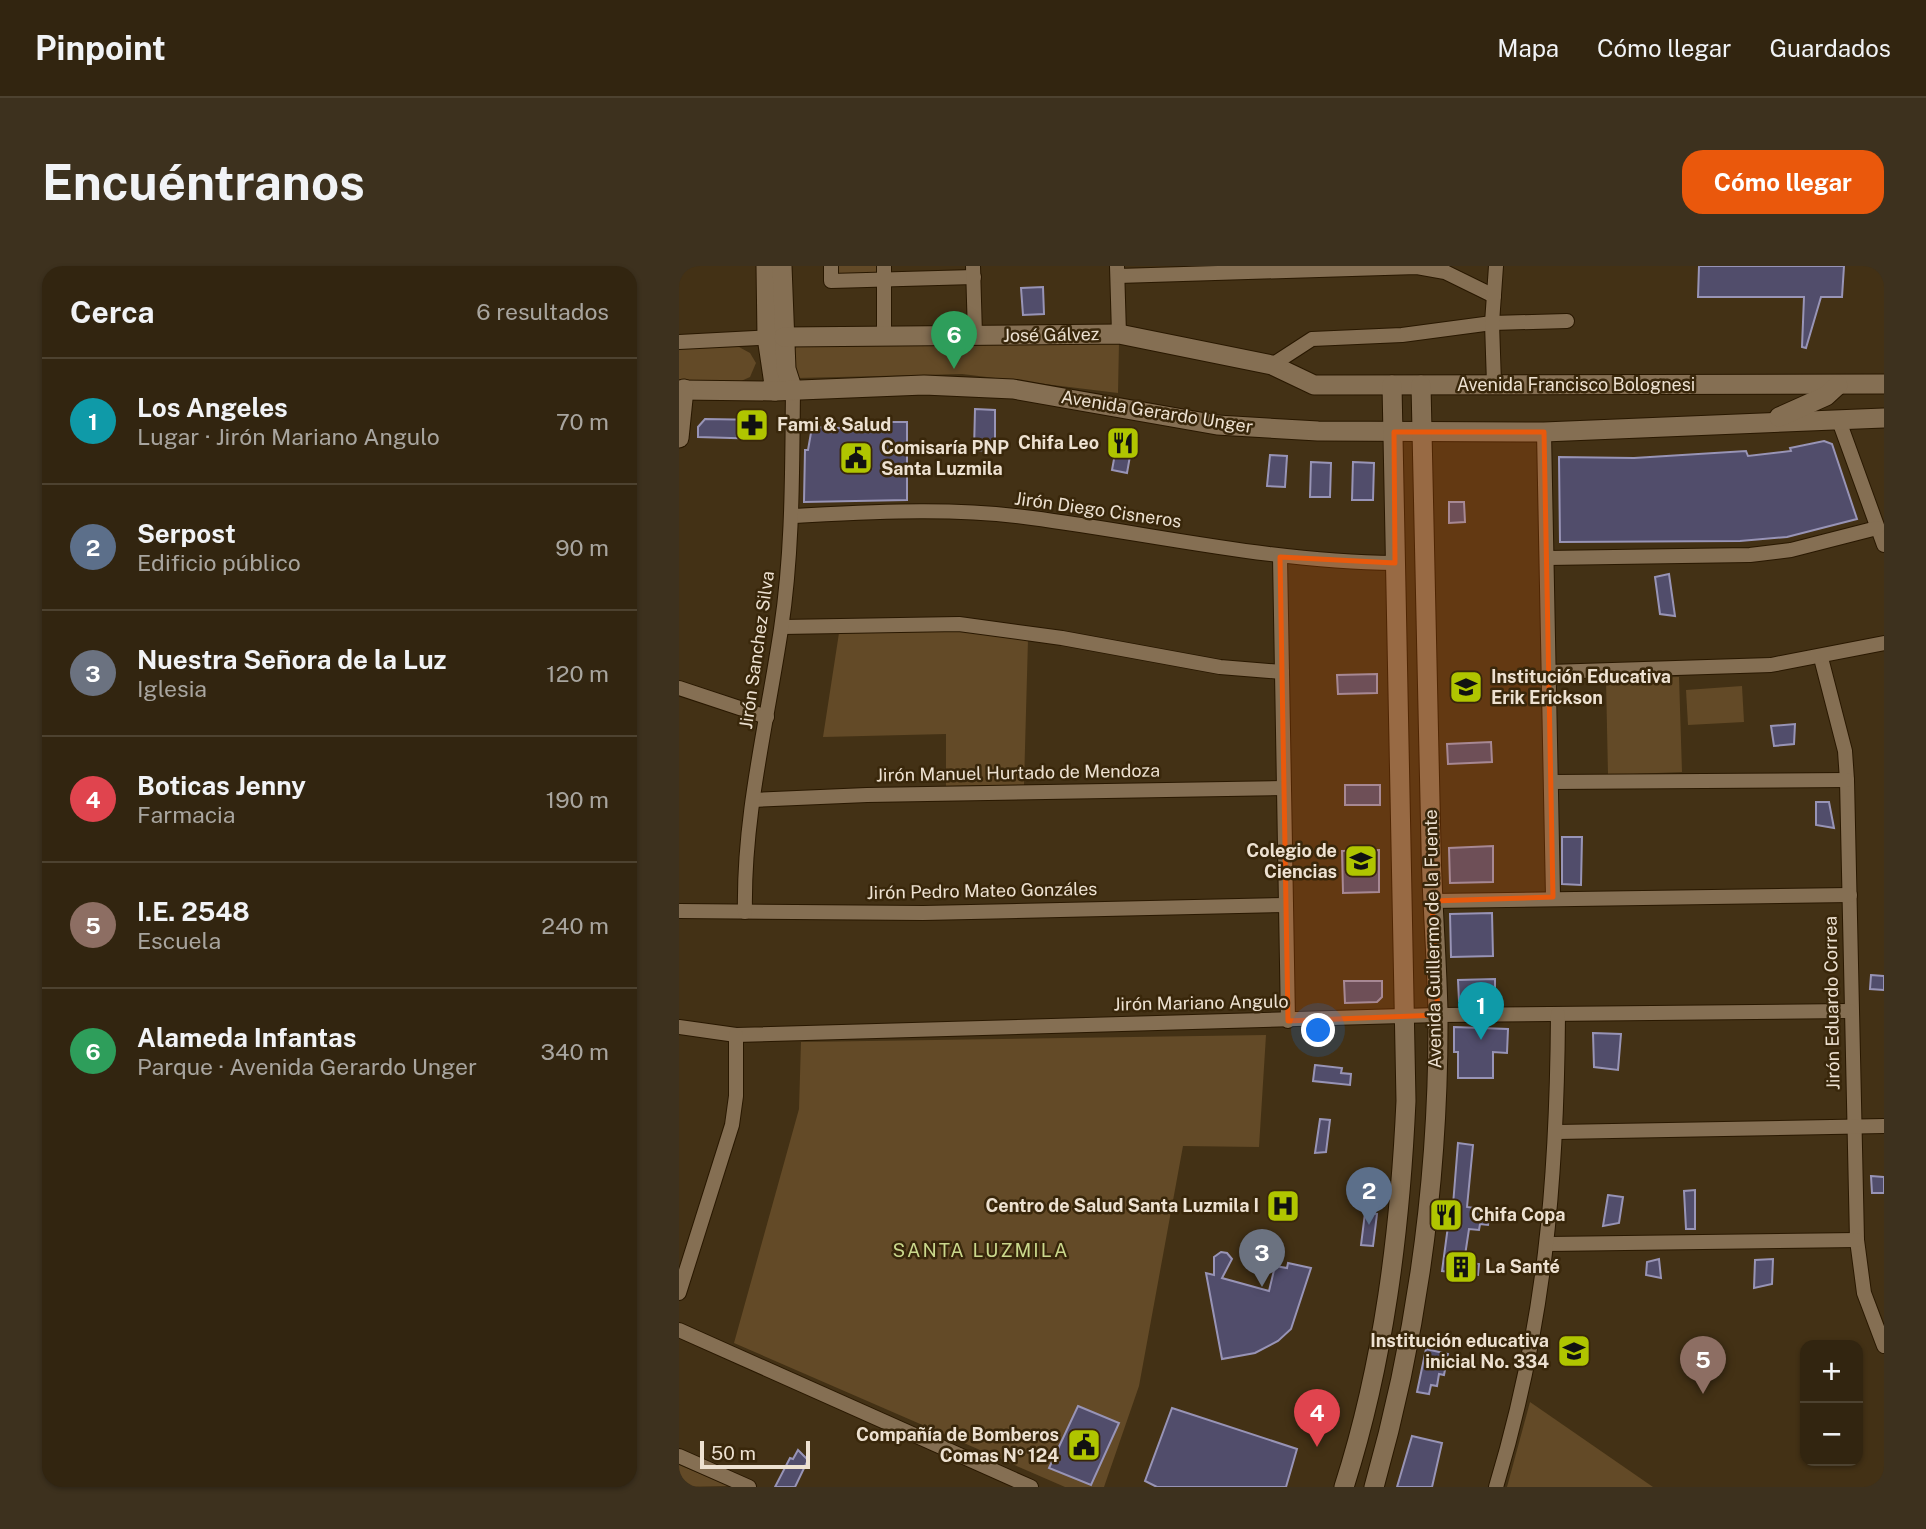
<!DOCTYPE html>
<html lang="es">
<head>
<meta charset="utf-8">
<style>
  body { margin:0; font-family:"Public Sans",sans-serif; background:#3d311e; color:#f1f3f6 }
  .controls { position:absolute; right:21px; bottom:21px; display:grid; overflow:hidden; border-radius:14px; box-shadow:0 2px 5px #0004 }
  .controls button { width:63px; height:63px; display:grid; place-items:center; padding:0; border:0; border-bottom:2px solid #4d4230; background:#322510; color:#f1f3f6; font:35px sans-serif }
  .scale { position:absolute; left:21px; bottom:18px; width:110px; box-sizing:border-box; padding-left:7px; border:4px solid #ede1d1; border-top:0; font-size:19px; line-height:24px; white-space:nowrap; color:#ede1d1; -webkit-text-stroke:5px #39270b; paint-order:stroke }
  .you { position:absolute; left:640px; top:765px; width:24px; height:24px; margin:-18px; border:5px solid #fff; border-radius:50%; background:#1a73e8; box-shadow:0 0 0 10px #1a73e833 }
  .badge { display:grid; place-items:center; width:46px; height:46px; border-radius:50%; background:#ea580c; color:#fff; font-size:23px; font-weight:700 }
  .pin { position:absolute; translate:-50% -58px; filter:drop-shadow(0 2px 4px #0008) }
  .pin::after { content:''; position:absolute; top:37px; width:24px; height:21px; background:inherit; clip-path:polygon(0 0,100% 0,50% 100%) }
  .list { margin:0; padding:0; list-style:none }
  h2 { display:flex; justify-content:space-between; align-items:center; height:91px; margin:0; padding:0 28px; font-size:30px }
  h2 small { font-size:23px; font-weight:400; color:#a8a59f }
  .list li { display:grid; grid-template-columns:46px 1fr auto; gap:21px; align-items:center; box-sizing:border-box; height:126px; padding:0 28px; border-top:2px solid #4d4230 }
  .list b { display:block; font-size:26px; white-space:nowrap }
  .list p { margin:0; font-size:23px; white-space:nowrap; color:#a8a59f }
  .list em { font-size:23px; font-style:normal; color:#a8a59f }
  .map { position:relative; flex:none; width:1205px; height:1221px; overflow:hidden; border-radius:21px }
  header { display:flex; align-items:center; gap:42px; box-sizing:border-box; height:98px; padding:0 35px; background:#322510; border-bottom:2px solid #4d4230 }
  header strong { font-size:33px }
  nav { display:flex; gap:38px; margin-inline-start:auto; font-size:24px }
  .intro { display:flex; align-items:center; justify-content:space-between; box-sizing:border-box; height:168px; padding:0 42px }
  h1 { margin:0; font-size:49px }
  .button { padding:18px 32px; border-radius:21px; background:#ea580c; color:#fff; font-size:24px; font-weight:700 }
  main { display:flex; gap:42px; padding:0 42px }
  aside { flex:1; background:#322510; border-radius:21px; box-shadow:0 2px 5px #0004 }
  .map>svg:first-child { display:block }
</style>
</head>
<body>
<header>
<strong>Pinpoint</strong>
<nav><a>Mapa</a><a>Cómo llegar</a><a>Guardados</a></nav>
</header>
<div class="intro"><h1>Encuéntranos</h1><a class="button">Cómo llegar</a></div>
<main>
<aside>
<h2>Cerca<small>6 resultados</small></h2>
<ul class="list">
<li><span class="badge" style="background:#0f9aa8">1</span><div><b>Los Angeles</b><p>Lugar · Jirón Mariano Angulo</p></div><em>70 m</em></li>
<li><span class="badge" style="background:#5c6f8a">2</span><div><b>Serpost</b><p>Edificio público</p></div><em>90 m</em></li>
<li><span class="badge" style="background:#6b7280">3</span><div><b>Nuestra Señora de la Luz</b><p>Iglesia</p></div><em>120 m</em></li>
<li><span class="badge" style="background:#e0444e">4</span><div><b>Boticas Jenny</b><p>Farmacia</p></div><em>190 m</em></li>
<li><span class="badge" style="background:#8d6e63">5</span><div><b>I.E. 2548</b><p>Escuela</p></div><em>240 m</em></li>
<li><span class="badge" style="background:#2e9e5b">6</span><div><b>Alameda Infantas</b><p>Parque · Avenida Gerardo Unger</p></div><em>340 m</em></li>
</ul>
</aside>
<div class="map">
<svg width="1205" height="1221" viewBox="0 0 1205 1221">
  <rect width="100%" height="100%" fill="#433115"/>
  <g fill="#634a27">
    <polygon points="151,0 200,0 200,13 152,15"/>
    <polygon points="440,76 439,127 283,108 118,112 107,97 118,80"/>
    <polygon points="60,81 71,87 77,97 71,111 60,116 0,117 0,82"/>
    <polygon points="280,363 349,373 345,519 267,520 267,468 144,471 160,367"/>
    <polygon points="1000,411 1003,506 929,509 927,413"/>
    <polygon points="1063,420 1065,456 1009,459 1007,424"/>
    <polygon points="587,769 580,881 504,880 460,1120 425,1221 386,1221 55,1077 120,843 122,776"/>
    <polygon points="851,1136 974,1221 828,1221"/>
    <polygon points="0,1199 50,1220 0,1221"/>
  </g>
  <g fill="#514d6b" stroke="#9894b6" stroke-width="2">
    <polygon points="1020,0 1165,0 1163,31 1142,31 1127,82 1123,81 1125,31 1019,31"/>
    <polygon points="364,21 365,48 344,49 342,22"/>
    <polygon points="296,143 316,144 316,185 295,184"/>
    <polygon points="26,153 85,154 84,173 19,171 19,161"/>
    <polygon points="176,156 228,156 228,234 125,236 126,184 129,184 133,161 162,162"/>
    <polygon points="443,171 454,173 448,207 433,204 438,177"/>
    <polygon points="1145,175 1153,178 1178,253 1108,271 1061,275 881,276 880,191 955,192 1067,185 1069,190 1112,185 1111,182"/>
    <polygon points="591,189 608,190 606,221 588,220"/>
    <polygon points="632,196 652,197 651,231 631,231"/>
    <polygon points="674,196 695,197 694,234 673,234"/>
    <polygon points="770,236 785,236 786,256 770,257"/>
    <polygon points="990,308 996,350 981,348 976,311"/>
    <polygon points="698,408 698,427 659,428 658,409"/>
    <polygon points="1116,458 1115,478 1095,480 1092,460"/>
    <polygon points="812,476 813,496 769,498 768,478"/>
    <rect x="666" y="519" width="35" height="20"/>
    <polygon points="1137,536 1150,536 1155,562 1137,559"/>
    <polygon points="883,571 903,571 902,619 883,618"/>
    <polygon points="814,580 814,616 771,617 770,582"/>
    <polygon points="700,584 700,626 664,627 663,585"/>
    <polygon points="813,647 814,690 772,691 771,648"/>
    <polygon points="1192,709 1205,710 1205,724 1191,723"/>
    <polygon points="816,713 816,734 780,735 779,714"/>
    <polygon points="665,715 703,715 703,731 698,736 666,737"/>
    <polygon points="775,761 829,763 828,787 814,786 814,812 779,812 779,786 775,786"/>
    <polygon points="914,767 942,768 939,804 915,801"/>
    <polygon points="636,799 663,802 662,807 672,808 671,819 634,815"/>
    <polygon points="641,853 651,854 647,886 636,887"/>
    <polygon points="779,877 794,879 788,941 811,944 809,959 801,958 800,964 790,963 785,996 800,998 799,1009 763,1005 769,960 763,959 766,938 774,939"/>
    <polygon points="1192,910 1205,911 1205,927 1193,927"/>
    <polygon points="1016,924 1016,963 1007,963 1005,925"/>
    <polygon points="929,929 944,931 940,957 924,960"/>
    <polygon points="686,947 698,948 694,980 682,979"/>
    <polygon points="542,986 548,987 553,993 543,1012 590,1025 596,1000 608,1002 609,997 632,1002 612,1063 599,1075 576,1087 543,1093 527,1007 535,1009 535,991"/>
    <polygon points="980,993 982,1012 967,1009 968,996"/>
    <polygon points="1094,993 1093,1018 1075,1022 1076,994"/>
    <polygon points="747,1083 769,1088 765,1109 760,1108 758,1120 752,1119 750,1128 738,1126"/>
    <polygon points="399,1140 440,1157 412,1219 370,1202"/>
    <polygon points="493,1142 618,1183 607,1221 478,1221 466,1215"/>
    <polygon points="733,1170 763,1177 753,1221 718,1221"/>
    <polygon points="119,1184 129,1194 116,1221 96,1221 111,1192 114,1193"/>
  </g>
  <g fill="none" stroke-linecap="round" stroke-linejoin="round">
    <defs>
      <g id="minor">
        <polyline points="152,0 152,15 295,11"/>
        <polyline points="294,0 296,69"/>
        <polyline points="438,0 440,68"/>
        <polyline points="439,10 738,1 766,6 815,30"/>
        <polyline points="205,70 205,0"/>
        <polyline points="0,76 97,71"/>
        <polyline points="593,99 633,73 723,69 813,57 888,55"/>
        <polyline points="815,118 813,57 817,0"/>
        <polyline points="1159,152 1205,279"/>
        <polyline points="865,166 874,631"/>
        <path d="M114,250C194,246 274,241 353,252C474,268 593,296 716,297"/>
        <polyline points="601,291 609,755"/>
        <polyline points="868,292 1071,289 1112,284 1198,262"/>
        <polyline points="103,361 280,358 383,372 541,401 603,406"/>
        <polyline points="1142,392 1166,485 1168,514 1178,974 1185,1027 1205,1080"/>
        <polyline points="870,406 1092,399 1205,377"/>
        <polyline points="0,422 88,451"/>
        <polyline points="872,516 1168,514"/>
        <polyline points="74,534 188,529 605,522"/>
        <polyline points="753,635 1171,629"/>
        <polyline points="0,645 244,647 607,639"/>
        <path d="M66,646C64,551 88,457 102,363C114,283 113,205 114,125"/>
        <polyline points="0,761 57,769 759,749 1171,745"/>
        <polyline points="878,866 1205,860"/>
        <polyline points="869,978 1178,974"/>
        <polyline points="0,1027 53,859 57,830 57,769"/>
        <polyline points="0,1064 352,1221"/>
        <polyline points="0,1190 70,1221"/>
        <path d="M817,1221C866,1059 878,916 879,748"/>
      </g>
      <g id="secondary">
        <polyline points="87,0 88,71 96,125"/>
        <polyline points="103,0 107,103 114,125"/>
        <polyline points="105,71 440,68 593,99 635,119 1205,118"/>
        <polyline points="0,124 96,125 245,119 334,123 538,159 639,165 865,166 1205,152"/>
        <polyline points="1100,151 1147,130 1159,119"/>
        <polyline points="0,172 5,123"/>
        <path d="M665,1221C705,1096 721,965 727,835L713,119"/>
        <path d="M695,1221C739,1066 760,909 759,748C758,692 753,637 752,581C749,427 746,273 742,119"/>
      </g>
    </defs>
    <use href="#minor" stroke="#291800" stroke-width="16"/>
    <use href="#secondary" stroke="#291800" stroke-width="21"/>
    <use href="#minor" stroke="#856f53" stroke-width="14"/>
    <use href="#secondary" stroke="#856f53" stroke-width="19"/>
  </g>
  <path fill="#e8590c" fill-opacity="0.2" stroke="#e8590c" stroke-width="5" stroke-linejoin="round" d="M715,166H865L874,631L753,635L759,749L609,755L601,291L716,297Z"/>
  <defs>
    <symbol id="pharmacy-square" viewBox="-11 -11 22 22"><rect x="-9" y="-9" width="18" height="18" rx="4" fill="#b0c500" stroke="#39270b"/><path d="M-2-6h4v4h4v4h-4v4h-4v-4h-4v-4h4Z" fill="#111"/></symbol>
    <symbol id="restaurant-square" viewBox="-11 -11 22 22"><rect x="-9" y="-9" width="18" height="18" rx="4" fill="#b0c500" stroke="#39270b"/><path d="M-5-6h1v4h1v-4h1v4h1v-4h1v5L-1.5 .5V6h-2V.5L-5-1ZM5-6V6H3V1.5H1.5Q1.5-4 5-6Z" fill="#111"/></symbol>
    <symbol id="civic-square" viewBox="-11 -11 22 22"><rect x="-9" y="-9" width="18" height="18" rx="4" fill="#b0c500" stroke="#39270b"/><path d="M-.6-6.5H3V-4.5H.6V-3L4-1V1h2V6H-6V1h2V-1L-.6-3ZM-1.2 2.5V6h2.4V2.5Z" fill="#111"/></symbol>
    <symbol id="school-square" viewBox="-11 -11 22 22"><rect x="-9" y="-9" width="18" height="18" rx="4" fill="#b0c500" stroke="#39270b"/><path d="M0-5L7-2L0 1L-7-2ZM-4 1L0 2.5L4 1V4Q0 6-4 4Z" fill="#111"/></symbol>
    <symbol id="hospital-square" viewBox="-11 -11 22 22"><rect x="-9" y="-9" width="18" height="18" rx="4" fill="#b0c500" stroke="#39270b"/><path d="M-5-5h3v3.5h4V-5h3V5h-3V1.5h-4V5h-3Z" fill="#111"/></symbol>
    <symbol id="building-square" viewBox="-11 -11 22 22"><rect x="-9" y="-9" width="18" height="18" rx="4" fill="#b0c500" stroke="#39270b"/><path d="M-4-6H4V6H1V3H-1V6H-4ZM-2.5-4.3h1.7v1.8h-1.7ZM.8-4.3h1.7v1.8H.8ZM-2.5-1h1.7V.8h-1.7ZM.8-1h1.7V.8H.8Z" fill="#111"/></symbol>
  </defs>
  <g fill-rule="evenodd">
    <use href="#pharmacy-square" x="54" y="140" width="38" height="38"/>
    <use href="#restaurant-square" x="425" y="158" width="38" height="38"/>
    <use href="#civic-square" x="158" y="173" width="38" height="38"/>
    <use href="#school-square" x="768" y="402" width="38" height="38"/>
    <use href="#school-square" x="663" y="576" width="38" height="38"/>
    <use href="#hospital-square" x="585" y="921" width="38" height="38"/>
    <use href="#restaurant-square" x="748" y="930" width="38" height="38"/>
    <use href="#building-square" x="763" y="982" width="38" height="38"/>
    <use href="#school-square" x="876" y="1066" width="38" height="38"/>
    <use href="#civic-square" x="386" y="1160" width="38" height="38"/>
  </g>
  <g text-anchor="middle" stroke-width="5" stroke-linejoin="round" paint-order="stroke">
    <g font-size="18" fill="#ede1d1" stroke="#39270b">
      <text transform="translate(372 69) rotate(-1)" y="6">José Gálvez</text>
      <text x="897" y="125">Avenida Francisco Bolognesi</text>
      <text transform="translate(478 146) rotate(9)" y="6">Avenida Gerardo Unger</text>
      <text transform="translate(419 244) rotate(8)" y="6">Jirón Diego Cisneros</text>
      <text transform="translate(78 384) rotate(-82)" y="6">Jirón Sanchez Silva</text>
      <text transform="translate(339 507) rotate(-1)" y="6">Jirón Manuel Hurtado de Mendoza</text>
      <text transform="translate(303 625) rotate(-1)" y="6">Jirón Pedro Mateo Gonzáles</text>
      <text transform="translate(754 673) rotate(-91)" y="6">Avenida Guillermo de la Fuente</text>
      <text transform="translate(522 737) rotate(-1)" y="6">Jirón Mariano Angulo</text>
      <text transform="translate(1153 737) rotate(-91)" y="6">Jirón Eduardo Correa</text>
    </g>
    <g font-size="18" font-weight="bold" fill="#ede1d1" stroke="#39270b" text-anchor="start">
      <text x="98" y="165">Fami &amp; Salud</text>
      <text x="420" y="183" text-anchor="end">Chifa Leo</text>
      <text x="202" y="188">Comisaría PNP<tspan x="202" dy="21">Santa Luzmila</tspan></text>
      <text x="812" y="417">Institución Educativa<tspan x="812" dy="21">Erik Erickson</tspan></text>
      <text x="658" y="591" text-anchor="end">Colegio de<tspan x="658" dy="21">Ciencias</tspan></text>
      <text x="580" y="946" text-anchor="end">Centro de Salud Santa Luzmila I</text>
      <text x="792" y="955">Chifa Copa</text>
      <text x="806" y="1007">La Santé</text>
      <text x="870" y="1081" text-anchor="end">Institución educativa<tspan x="870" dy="21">inicial No. 334</tspan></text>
      <text x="380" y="1175" text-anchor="end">Compañía de Bomberos<tspan x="380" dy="21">Comas Nº 124</tspan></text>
    </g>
    <g font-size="19" letter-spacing="2" fill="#cad88c" stroke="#39270b">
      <text x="302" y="991">SANTA LUZMILA</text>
    </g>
  </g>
</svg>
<div class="controls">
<button>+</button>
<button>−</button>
</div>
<div class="scale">50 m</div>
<div class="you"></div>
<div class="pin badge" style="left:802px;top:774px;background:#0f9aa8">1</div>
<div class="pin badge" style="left:690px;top:959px;background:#5c6f8a">2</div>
<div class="pin badge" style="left:583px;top:1021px;background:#6b7280">3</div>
<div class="pin badge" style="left:638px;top:1181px;background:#e0444e">4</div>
<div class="pin badge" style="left:1024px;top:1128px;background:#8d6e63">5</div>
<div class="pin badge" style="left:275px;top:103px;background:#2e9e5b">6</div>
</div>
</main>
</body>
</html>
